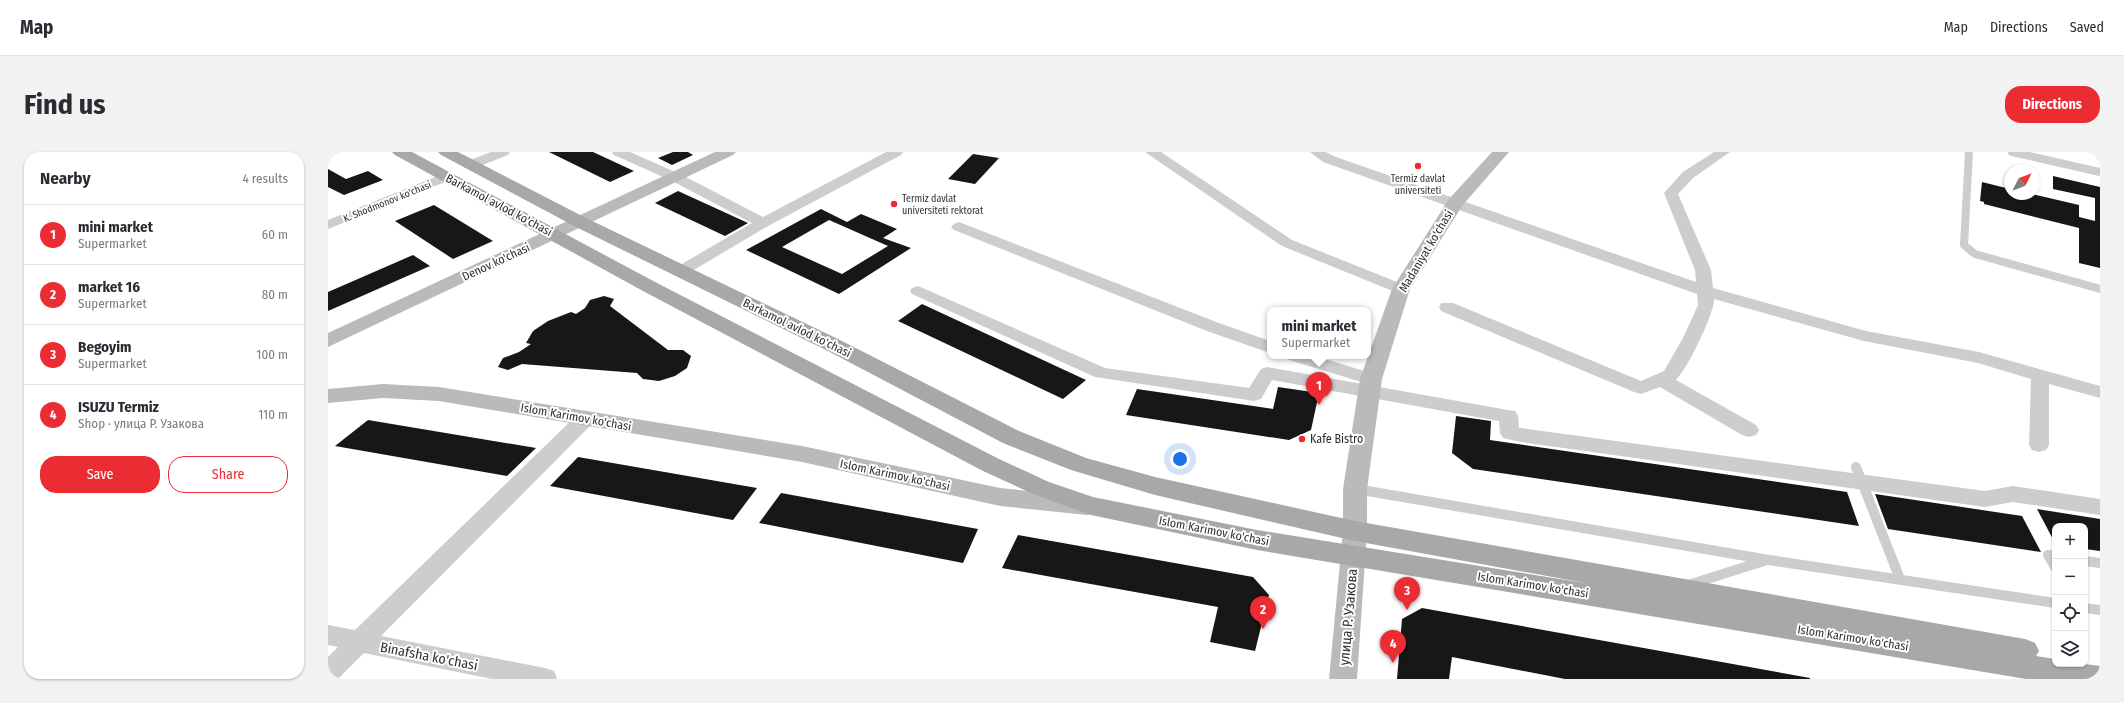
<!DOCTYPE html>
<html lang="en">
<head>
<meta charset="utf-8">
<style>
  body { margin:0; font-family:"Fira Sans Condensed",sans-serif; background:#f2f2f3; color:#2b2b33 }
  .controls { position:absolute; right:12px; bottom:12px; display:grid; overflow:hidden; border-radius:8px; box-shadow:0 1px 3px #0004 }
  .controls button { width:36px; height:36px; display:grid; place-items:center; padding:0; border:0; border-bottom:1px solid #e1e1e2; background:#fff; color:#2b2b33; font:20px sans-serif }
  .compass { position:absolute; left:1676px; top:12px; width:36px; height:36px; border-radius:50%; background:#fff; box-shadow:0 1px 3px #0004; rotate:48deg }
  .you { position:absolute; left:852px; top:307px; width:14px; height:14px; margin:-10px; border:3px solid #fff; border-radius:50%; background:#1a73e8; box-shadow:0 0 0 6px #1a73e833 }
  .badge { display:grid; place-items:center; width:26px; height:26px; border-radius:50%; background:#eb2d33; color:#fff; font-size:13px; font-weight:700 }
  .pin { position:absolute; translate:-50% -33px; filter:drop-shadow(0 1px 2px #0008) }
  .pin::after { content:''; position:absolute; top:21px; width:14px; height:12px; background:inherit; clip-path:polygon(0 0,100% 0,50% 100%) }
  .popup { position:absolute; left:939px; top:155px; width:104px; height:52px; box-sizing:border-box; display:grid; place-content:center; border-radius:8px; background:#fff; filter:drop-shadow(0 1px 3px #0005); font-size:13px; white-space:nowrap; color:#7c7c81 }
  .popup b { font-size:15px; color:#2b2b33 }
  .popup::after { content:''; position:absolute; left:50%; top:100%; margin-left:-8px; border:8px solid transparent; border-top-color:#fff }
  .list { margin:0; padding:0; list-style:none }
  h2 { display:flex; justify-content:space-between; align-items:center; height:52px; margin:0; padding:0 16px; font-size:17px }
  h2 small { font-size:13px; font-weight:400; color:#7c7c81 }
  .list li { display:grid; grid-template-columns:26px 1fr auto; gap:12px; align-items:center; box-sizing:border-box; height:60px; padding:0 16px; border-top:1px solid #e1e1e2 }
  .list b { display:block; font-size:15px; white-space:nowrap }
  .list p { margin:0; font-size:13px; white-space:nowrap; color:#7c7c81 }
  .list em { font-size:13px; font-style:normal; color:#7c7c81 }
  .actions { display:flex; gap:8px; padding:12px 16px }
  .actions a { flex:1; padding:9px 0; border:1px solid #eb2d33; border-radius:16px; text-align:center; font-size:14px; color:#eb2d33 }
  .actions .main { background:#eb2d33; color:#fff }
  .icon { flex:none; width:22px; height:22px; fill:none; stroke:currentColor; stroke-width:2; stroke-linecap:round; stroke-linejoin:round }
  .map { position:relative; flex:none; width:1772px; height:527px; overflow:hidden; border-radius:16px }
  header { display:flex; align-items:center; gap:24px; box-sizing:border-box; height:56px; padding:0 20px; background:#fff; border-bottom:1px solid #e1e1e2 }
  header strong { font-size:19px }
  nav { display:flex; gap:22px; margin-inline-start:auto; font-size:14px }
  .intro { display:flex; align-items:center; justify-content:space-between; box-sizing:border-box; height:96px; padding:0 24px }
  h1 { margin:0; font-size:28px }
  .button { padding:10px 18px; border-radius:16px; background:#eb2d33; color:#fff; font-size:14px; font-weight:700 }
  main { display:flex; gap:24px; padding:0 24px }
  aside { flex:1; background:#fff; border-radius:16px; box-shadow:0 1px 3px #0004 }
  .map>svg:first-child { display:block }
</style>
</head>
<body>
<header>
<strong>Map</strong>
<nav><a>Map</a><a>Directions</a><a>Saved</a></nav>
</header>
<div class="intro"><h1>Find us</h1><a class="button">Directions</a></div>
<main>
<aside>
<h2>Nearby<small>4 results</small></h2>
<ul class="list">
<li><span class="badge">1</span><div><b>mini market</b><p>Supermarket</p></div><em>60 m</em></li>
<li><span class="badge">2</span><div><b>market 16</b><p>Supermarket</p></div><em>80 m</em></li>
<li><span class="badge">3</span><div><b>Begoyim</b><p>Supermarket</p></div><em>100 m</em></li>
<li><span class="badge">4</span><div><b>ISUZU Termiz</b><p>Shop · улица Р. Узакова</p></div><em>110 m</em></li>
</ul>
<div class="actions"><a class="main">Save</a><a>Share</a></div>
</aside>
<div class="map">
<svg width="1772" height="527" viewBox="0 0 1772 527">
  <rect width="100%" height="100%" fill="#fff"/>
  <g fill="#171717" fill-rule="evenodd">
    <polygon points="221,0 265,0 306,19 282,30"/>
    <polygon points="345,0 360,0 365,3 344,13 330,6"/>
    <polygon points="645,2 671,6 647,32 620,27"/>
    <polygon points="0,17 18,27 40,19 55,28 16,43 0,35"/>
    <polygon points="1725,24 1772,35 1772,116 1751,111 1751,76 1656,52 1656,50 1652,49 1654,30 1682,37 1682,42 1704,42 1751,53 1751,65 1767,69 1767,46 1725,37"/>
    <polygon points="350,39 420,71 397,84 327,51"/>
    <polygon points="106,53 165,89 125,107 67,69"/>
    <path d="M493,57L519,70L533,62L569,77L555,86L583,96L511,142L418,98ZM501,68L560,94L514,122L454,95Z"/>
    <polygon points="85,103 102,114 0,159 0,140"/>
    <polygon points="276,144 286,147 282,154 340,198 355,198 363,204 359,216 347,224 331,229 315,227 309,221 194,212 180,218 170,215 175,206 191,200 203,192 198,191 205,179 220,169 243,160 248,162 257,156 262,148"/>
    <polygon points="594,152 758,228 735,247 570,169"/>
    <polygon points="950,235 991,241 983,278 961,288 798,263 809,237 945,257"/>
    <polygon points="1128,264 1163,269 1162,288 1519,340 1531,374 1145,317 1124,301"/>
    <polygon points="40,268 208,296 179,324 7,294"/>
    <polygon points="250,305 429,336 405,368 222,334"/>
    <polygon points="453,341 650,377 635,411 431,371"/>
    <polygon points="1547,342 1694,364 1713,400 1560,377"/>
    <polygon points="1709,357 1772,367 1772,399 1757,397 1757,374 1727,374 1727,391"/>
    <polygon points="690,383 925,425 941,443 927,499 882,490 890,455 674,416"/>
    <polygon points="1094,456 1482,526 1482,527 1237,527 1124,505 1121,527 1069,527 1074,467"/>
  </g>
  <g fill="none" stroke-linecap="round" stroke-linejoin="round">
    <g stroke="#cdcdcd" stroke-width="8">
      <polyline points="1641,0 1636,93 1647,102 1772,137"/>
      <polyline points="1684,0 1772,20"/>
    </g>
    <g stroke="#cdcdcd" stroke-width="10">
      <polyline points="1528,315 1572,427"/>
      <polyline points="1028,337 1441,408 1727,451"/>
      <polyline points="1727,404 1720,403 1727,415"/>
      <polyline points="1757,409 1772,411"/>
      <polyline points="1360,433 1439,408"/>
      <polyline points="1757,456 1772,458"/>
    </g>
    <g fill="#cdcdcd" fill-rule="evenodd">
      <polygon points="163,0 182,0 180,3 147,16 137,16 135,13 137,10"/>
      <polygon points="284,0 302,0 352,22 435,65 558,0 575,0 573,3 440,74 359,122 347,122 345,119 347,116 424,71 342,28 286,3"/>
      <polygon points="817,0 833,0 964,88 1079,134 1081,137 1079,140 1067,140 954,94"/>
      <path d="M982,0H998L1005,4L1368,130L1367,118L1336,41L1355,20L1386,0H1402L1365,26L1350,42L1383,118L1385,136L1538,179L1651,200L1772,234V246L1721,232V293L1718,298L1711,300L1704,298L1701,293L1703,227L1650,211L1536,189L1386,147C1387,160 1359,218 1348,228L1428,273L1431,278L1428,283L1421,285L1414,283L1332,235L1313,242L1306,240L1113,159L1111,155L1113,151H1125L1313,229L1336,219L1355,186L1370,153L1369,142L995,10Z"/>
      <polygon points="117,21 124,25 122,28 0,77 0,68"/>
      <polygon points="631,70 891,171 942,189 942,201 879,179 626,78 623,75 626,72"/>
      <polygon points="590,134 777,216 921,236 933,217 939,215 1180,258 1187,259 1190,264 1191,276 1193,276 1657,339 1685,334 1772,347 1772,363 1685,350 1657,355 1193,290 1175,286 1172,281 1171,269 944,228 933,247 926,249 767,225 584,142 582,139 584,136"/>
      <polygon points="958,204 987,204 1046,222 1049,226 1046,230 1040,232 961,208"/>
      <polygon points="257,260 264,262 267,267 264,272 53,484 217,516 226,519 229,527 164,527 36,501 10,527 0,527 0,505 10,495 0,493 0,473 27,478 250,262"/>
    </g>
    <g fill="#bababa" fill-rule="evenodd">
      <polygon points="387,0 408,0 405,3 0,195 0,181"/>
      <polygon points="1164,0 1181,0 1134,54 1082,137 1054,227 1039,337 1039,379 1029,527 1001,527 1015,379 1015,337 1032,227 1064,137 1121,47"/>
      <polygon points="55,232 111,235 474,294 672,336 759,345 768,348 771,354 768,360 759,363 672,354 474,310 111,249 55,246 0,251 0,237"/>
    </g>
    <polygon fill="#a8a8a8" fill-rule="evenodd" points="64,0 84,0 329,131 671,307 721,330 765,345 929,378 1263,432 1027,389 827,343 743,318 675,291 498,198 246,74 113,3 110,0 130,0 258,66 512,188 691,279 758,306 827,325 1027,369 1697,487 1707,491 1711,499 1708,504 1727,507 1727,512 1757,512 1772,514 1772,527 1698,527 929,398 763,363 705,342 655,319 315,139 67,3"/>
  </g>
  <g fill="#eb2d33" stroke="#fff" stroke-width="1.5">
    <circle cx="1090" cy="14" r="4"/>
    <circle cx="566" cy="52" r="4"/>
    <circle cx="974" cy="287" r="4"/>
  </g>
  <g text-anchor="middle" stroke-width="4" stroke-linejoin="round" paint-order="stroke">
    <g font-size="10" fill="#303030" stroke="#fff">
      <text x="1090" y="30">Termiz davlat<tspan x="1090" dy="12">universiteti</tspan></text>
      <text x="574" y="50" text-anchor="start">Termiz davlat<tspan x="574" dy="12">universiteti rektorat</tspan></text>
    </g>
    <g font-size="10" fill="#303030" stroke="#fff">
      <text transform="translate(59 49) rotate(-22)" y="4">K. Shodmonov ko'chasi</text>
    </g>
    <g font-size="12" fill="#303030" stroke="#fff">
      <text transform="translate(171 53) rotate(28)" y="4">Barkamol avlod ko'chasi</text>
      <text transform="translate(1098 99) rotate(-59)" y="4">Madaniyat ko'chasi</text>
      <text transform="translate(168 110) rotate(-25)" y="4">Denov ko'chasi</text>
      <text transform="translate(469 176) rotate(26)" y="4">Barkamol avlod ko'chasi</text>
      <text transform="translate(248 265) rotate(10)" y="4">Islom Karimov ko'chasi</text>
      <text transform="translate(567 323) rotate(12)" y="4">Islom Karimov ko'chasi</text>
      <text transform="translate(886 379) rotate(11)" y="4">Islom Karimov ko'chasi</text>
      <text transform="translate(1205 433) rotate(9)" y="4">Islom Karimov ko'chasi</text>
      <text transform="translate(1525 486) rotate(9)" y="4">Islom Karimov ko'chasi</text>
    </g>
    <g font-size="12" fill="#303030" stroke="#fff" text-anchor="start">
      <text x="982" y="291">Kafe Bistro</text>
    </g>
    <g font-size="14" fill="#303030" stroke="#fff">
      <text transform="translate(1020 465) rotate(-85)" y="5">улица Р. Узакова</text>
      <text transform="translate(101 504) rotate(11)" y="5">Binafsha ko'chasi</text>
    </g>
  </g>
</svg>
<div class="controls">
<button>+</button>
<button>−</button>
<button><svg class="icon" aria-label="locate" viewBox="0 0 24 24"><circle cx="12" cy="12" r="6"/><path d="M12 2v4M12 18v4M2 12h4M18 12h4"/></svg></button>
<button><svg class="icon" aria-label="layers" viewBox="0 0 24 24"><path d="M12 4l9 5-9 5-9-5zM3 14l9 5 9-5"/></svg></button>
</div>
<svg class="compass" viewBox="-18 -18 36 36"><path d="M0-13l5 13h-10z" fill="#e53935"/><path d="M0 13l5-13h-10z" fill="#7c7c81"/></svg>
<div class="you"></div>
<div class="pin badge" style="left:991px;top:253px">1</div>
<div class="popup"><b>mini market</b>Supermarket</div>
<div class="pin badge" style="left:935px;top:477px">2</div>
<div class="pin badge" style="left:1079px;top:458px">3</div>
<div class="pin badge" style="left:1065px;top:511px">4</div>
</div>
</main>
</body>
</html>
